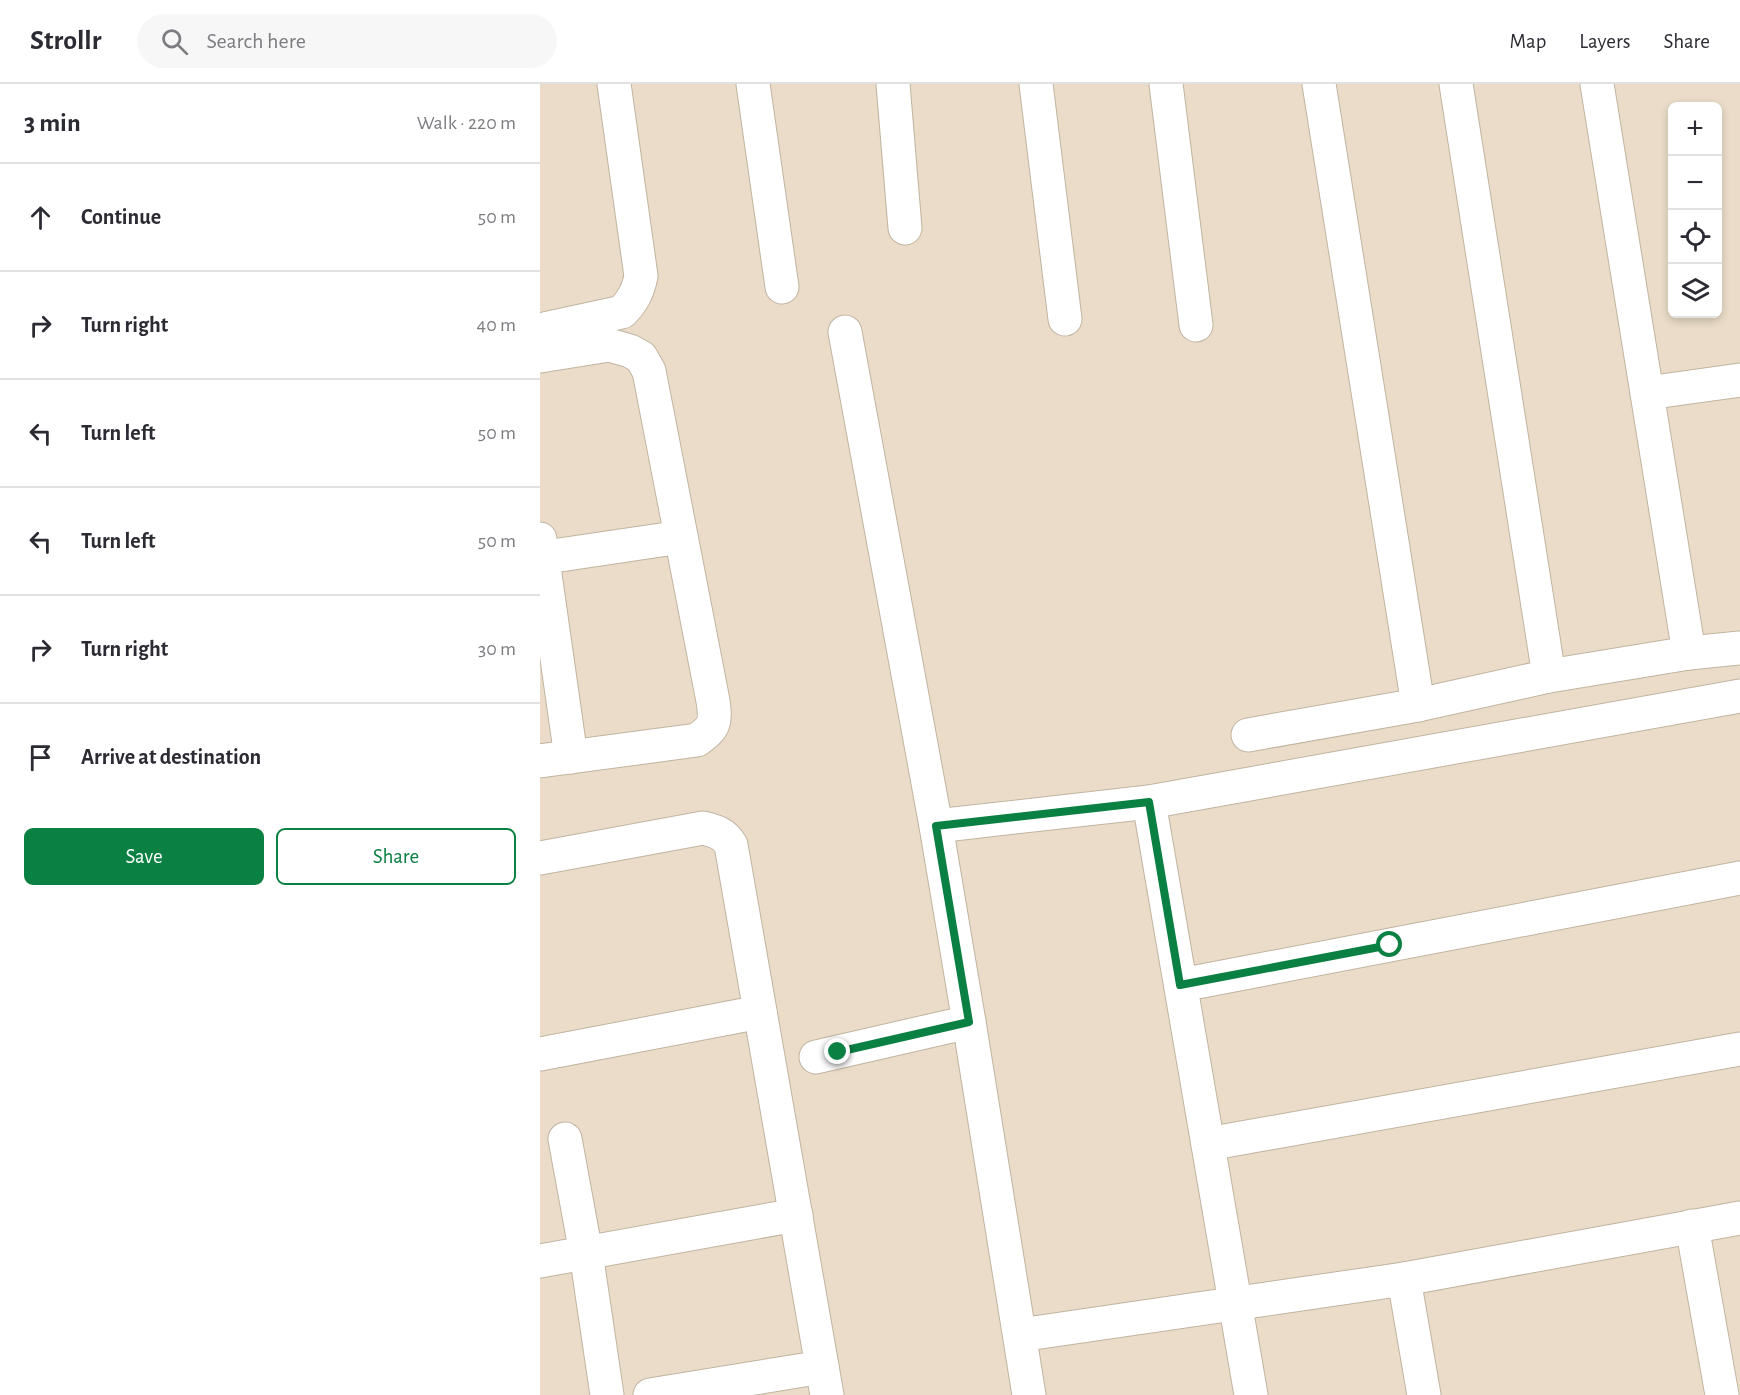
<!DOCTYPE html>
<html lang="en">
<head>
<meta charset="utf-8">
<style>
  body { margin:0; font-family:"Alegreya Sans",sans-serif; background:#f7f7f7; color:#2b2b33 }
  .controls { position:absolute; right:18px; top:18px; display:grid; overflow:hidden; border-radius:9px; box-shadow:0 3px 9px #0003 }
  .controls button { width:54px; height:54px; display:grid; place-items:center; padding:0; border:0; border-bottom:2px solid #e1e1e2; background:#fff; color:#2b2b33; font:30px sans-serif }
  .stop { position:absolute; width:18px; height:18px; margin:-14px; border:4px solid #0b8043; border-radius:50%; background:#fff }
  .stop.end { background:#0b8043; border-color:#fff; box-shadow:0 2px 6px #0008 }
  .list { margin:0; padding:0; list-style:none }
  h2 { display:flex; justify-content:space-between; align-items:center; height:78px; margin:0; padding:0 24px; font-size:26px }
  h2 small { font-size:20px; font-weight:400; color:#7c7c81 }
  .list li { display:grid; grid-template-columns:39px 1fr auto; gap:18px; align-items:center; box-sizing:border-box; height:108px; padding:0 24px; border-top:2px solid #e1e1e2 }
  .list b { display:block; font-size:22px; white-space:nowrap }
  .list em { font-size:20px; font-style:normal; color:#7c7c81 }
  .actions { display:flex; gap:12px; padding:18px 24px }
  .actions a { flex:1; padding:14px 0; border:2px solid #0b8043; border-radius:9px; text-align:center; font-size:21px; color:#0b8043 }
  .actions .main { background:#0b8043; color:#fff }
  .icon { flex:none; width:33px; height:33px; fill:none; stroke:currentColor; stroke-width:2; stroke-linecap:round; stroke-linejoin:round }
  .map { position:relative; flex:none; width:1200px; height:1311px; overflow:hidden }
  header { display:flex; align-items:center; gap:36px; box-sizing:border-box; height:84px; padding:0 30px; background:#fff; border-bottom:2px solid #e1e1e2 }
  header strong { font-size:28px }
  nav { display:flex; gap:33px; margin-inline-start:auto; font-size:21px }
  .search { width:420px; height:54px; background:#f7f7f7; display:flex; align-items:center; gap:15px; box-sizing:border-box; padding:0 21px; border-radius:33px; color:#7c7c81; font-size:22px }
  main { display:flex }
  aside { flex:1; background:#fff }
  .map>svg:first-child { display:block }
</style>
</head>
<body>
<header>
<strong>Strollr</strong>
<div class="search"><svg class="icon" aria-label="search" viewBox="0 0 24 24"><circle cx="10" cy="10" r="6"/><path d="M15 15l6 6"/></svg>Search here</div>
<nav><a>Map</a><a>Layers</a><a>Share</a></nav>
</header>
<main>
<aside>
<h2>3 min<small>Walk · 220 m</small></h2>
<ul class="list">
<li><svg class="icon" aria-label="ahead" viewBox="0 0 24 24"><path d="M12 20V5M6 11l6-6 6 6"/></svg><div><b>Continue</b></div><em>50 m</em></li>
<li><svg class="icon" aria-label="right" viewBox="0 0 24 24"><path d="M7 20v-9h11M14 6l5 5-5 5"/></svg><div><b>Turn right</b></div><em>40 m</em></li>
<li><svg class="icon" aria-label="left" viewBox="0 0 24 24"><path d="M17 20v-9H6M10 6l-5 5 5 5"/></svg><div><b>Turn left</b></div><em>50 m</em></li>
<li><svg class="icon" aria-label="left" viewBox="0 0 24 24"><path d="M17 20v-9H6M10 6l-5 5 5 5"/></svg><div><b>Turn left</b></div><em>50 m</em></li>
<li><svg class="icon" aria-label="right" viewBox="0 0 24 24"><path d="M7 20v-9h11M14 6l5 5-5 5"/></svg><div><b>Turn right</b></div><em>30 m</em></li>
<li><svg class="icon" aria-label="arrive" viewBox="0 0 24 24"><path d="M6 21V4h12l-3 4 3 4H6"/></svg><div><b>Arrive at destination</b></div></li>
</ul>
<div class="actions"><a class="main">Save</a><a>Share</a></div>
</aside>
<div class="map">
<svg width="1200" height="1311" viewBox="0 0 1200 1311">
  <rect width="100%" height="100%" fill="#eadcc8"/>
  <g fill="none" stroke-linecap="round" stroke-linejoin="round">
    <defs>
      <g id="minor">
        <polyline points="213,0 242,203"/>
        <polyline points="353,0 365,144"/>
        <polyline points="496,0 525,235"/>
        <polyline points="626,0 656,241"/>
        <polyline points="779,0 878,621 1009,592 1149,569 1200,564"/>
        <polyline points="916,0 1009,592"/>
        <polyline points="1057,0 1149,569"/>
        <path d="M0,246L82,228C93,217 98,207 101,192L74,0"/>
        <polyline points="305,248 396,742 429,938 489,1311"/>
        <path d="M0,272L69,261L90,267L101,273L109,287L173,617C176,639 175,643 157,656L0,677"/>
        <polyline points="1107,309 1200,296"/>
        <polyline points="0,455 31,673"/>
        <polyline points="0,474 141,453"/>
        <polyline points="708,651 878,621"/>
        <polyline points="609,718 711,1311"/>
        <polyline points="396,742 609,718 1200,612"/>
        <path d="M0,774L163,744C175,747 184,749 191,761L287,1311"/>
        <polyline points="641,901 1200,794"/>
        <polyline points="0,970 220,928"/>
        <polyline points="276,973 429,938"/>
        <polyline points="25,1055 46,1169 67,1311"/>
        <polyline points="668,1060 1200,965"/>
        <polyline points="1152,1142 1182,1311"/>
        <polyline points="0,1177 256,1131"/>
        <polyline points="864,1195 884,1311"/>
        <polyline points="480,1251 864,1195 1200,1134"/>
        <polyline points="110,1311 282,1283"/>
      </g>
    </defs>
    <use href="#minor" stroke="#c1b4a1" stroke-width="35"/>
    <use href="#minor" stroke="#fff" stroke-width="33"/>
  </g>
  <g fill="none" stroke-linecap="round" stroke-linejoin="round">
    <polyline stroke="#0b8043" stroke-width="8" points="298,968 429,938 396,742 609,718 640,901 850,861"/>
  </g>
</svg>
<div class="controls">
<button>+</button>
<button>−</button>
<button><svg class="icon" aria-label="locate" viewBox="0 0 24 24"><circle cx="12" cy="12" r="6"/><path d="M12 2v4M12 18v4M2 12h4M18 12h4"/></svg></button>
<button><svg class="icon" aria-label="layers" viewBox="0 0 24 24"><path d="M12 4l9 5-9 5-9-5zM3 14l9 5 9-5"/></svg></button>
</div>
<div class="stop" style="left:850px;top:861px"></div>
<div class="stop end" style="left:298px;top:968px"></div>
</div>
</main>
</body>
</html>
